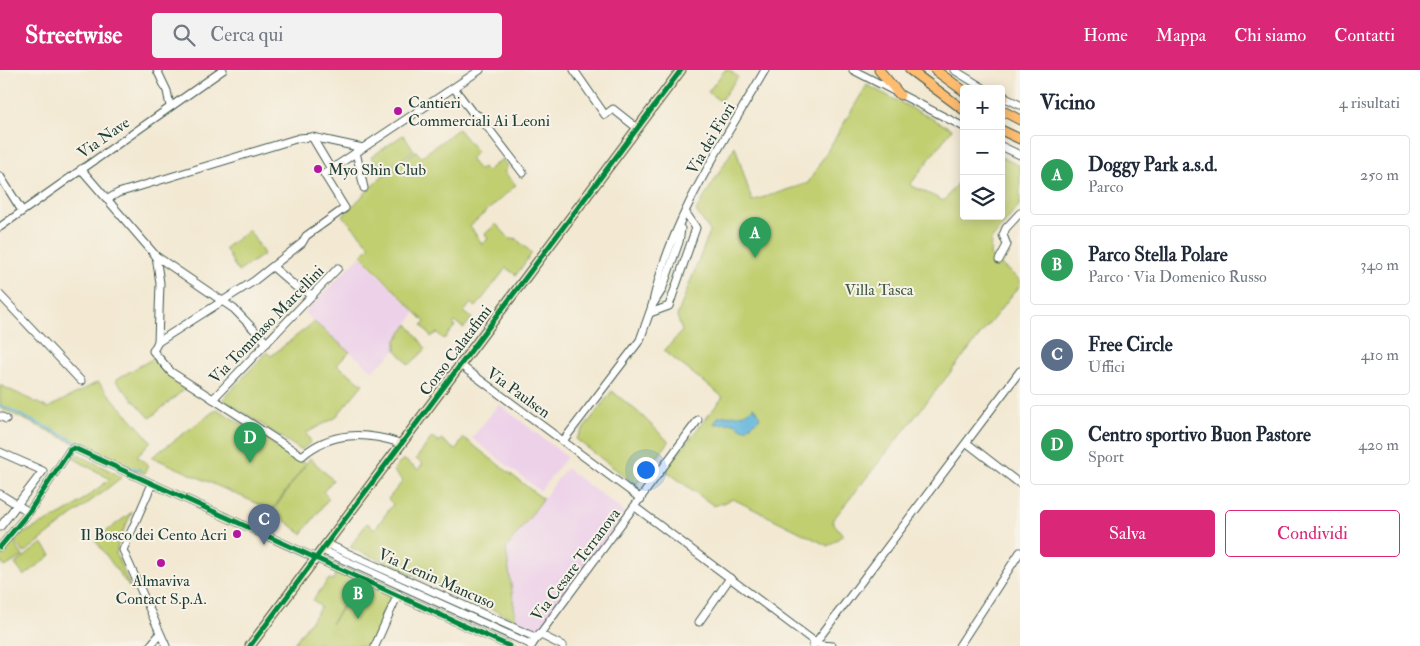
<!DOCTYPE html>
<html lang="it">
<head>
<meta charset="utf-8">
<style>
  body { margin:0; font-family:"IM FELL Double Pica",serif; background:#f2f2f3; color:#1f2937 }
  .controls { position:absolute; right:15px; top:15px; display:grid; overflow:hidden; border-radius:5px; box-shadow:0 2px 12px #0003 }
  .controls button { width:45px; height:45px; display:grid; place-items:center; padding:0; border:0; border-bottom:1px solid #e0e1e3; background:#fff; color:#1f2937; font:25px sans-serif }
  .you { position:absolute; left:645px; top:399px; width:18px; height:18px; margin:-12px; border:4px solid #fff; border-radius:50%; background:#1a73e8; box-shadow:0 0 0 8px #1a73e833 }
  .badge { display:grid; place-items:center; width:32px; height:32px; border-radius:50%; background:#db2777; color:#fff; font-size:16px; font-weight:700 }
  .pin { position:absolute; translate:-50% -41px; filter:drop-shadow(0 1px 2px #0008) }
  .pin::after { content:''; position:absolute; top:26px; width:18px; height:15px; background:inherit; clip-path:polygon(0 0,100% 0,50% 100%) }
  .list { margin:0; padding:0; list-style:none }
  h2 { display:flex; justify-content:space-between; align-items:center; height:65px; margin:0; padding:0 20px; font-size:21px }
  h2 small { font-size:16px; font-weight:400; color:#747a83 }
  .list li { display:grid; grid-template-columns:32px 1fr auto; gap:15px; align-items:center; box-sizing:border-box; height:80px; margin:0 10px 10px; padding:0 10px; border:1px solid #e0e1e3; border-radius:5px }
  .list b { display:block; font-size:19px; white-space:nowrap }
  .list p { margin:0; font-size:16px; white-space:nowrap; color:#747a83 }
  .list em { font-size:16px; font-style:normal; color:#747a83 }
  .actions { display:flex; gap:10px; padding:15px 20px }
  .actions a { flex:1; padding:11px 0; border:1px solid #db2777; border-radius:5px; text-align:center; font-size:18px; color:#db2777 }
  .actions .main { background:#db2777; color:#fff }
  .icon { flex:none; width:28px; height:28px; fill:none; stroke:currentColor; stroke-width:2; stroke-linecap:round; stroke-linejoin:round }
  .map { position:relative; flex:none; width:1020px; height:576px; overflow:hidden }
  header { display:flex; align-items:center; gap:30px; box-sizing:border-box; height:70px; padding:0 25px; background:#db2777; color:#fff }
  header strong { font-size:24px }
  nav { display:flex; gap:28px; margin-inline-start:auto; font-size:18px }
  .search { width:350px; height:45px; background:#f2f2f3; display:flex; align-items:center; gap:12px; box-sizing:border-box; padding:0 18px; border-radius:5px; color:#747a83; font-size:19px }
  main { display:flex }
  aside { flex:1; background:#fff }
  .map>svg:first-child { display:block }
</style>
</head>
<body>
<header>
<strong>Streetwise</strong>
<div class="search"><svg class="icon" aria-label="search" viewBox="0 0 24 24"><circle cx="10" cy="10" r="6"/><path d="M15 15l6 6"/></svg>Cerca qui</div>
<nav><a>Home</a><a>Mappa</a><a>Chi siamo</a><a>Contatti</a></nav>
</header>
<main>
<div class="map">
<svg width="1020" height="576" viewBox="0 0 1020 576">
  <rect width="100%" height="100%" fill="#f7f3e8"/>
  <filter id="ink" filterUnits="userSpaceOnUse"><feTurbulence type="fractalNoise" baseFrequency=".02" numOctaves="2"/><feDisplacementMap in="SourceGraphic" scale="10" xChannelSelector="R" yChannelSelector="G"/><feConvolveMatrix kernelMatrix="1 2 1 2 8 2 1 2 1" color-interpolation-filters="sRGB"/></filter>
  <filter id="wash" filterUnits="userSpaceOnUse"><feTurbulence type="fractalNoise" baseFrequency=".0096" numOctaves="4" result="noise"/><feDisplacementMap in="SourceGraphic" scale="20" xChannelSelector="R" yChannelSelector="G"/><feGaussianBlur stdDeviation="1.12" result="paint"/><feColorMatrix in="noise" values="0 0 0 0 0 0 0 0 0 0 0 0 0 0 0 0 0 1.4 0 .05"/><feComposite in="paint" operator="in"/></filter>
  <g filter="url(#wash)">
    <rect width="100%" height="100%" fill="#f3e9d3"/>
    <g fill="#edd1e9">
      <polygon points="360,186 415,243 396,270 396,280 373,301 304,243"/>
      <polygon points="499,334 567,387 540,421 472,368"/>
      <polygon points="566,398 625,442 538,560 516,550 506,479"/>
    </g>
    <g fill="#c1cf71" stroke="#708652">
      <polygon points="725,0 729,0 738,7 720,31 708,22"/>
      <polygon points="867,15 952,59 910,115 944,131 964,104 964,146 1001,146 1001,87 1020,96 1020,134 991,170 990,186 1020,210 1020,215 832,451 843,465 828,476 733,429 714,436 665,400 723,327 664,281 682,261 677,246 710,161 696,141 735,76 752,131 808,113"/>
      <polygon points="458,59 477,82 470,89 479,100 483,97 487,101 502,89 508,98 504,102 516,115 470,156 482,174 488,169 485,164 496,154 510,169 515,168 532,183 516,205 506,198 476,237 471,233 464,242 472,248 464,258 455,252 453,254 455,256 444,269 437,263 431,267 422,255 425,252 361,185 370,176 343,146 381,107 416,81 421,87"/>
      <polygon points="403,65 414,80 383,103 371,87"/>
      <polygon points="249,160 264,184 238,202 225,178"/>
      <polygon points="314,252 350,282 337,295 363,314 335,348 306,363 311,372 301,380 223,329 267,282 271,286"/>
      <polygon points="408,254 426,279 409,295 396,280 396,270"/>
      <polygon points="154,288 165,302 187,317 150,348 115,310"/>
      <polygon points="98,312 151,371 137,386 148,394 145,403 129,399 0,338 0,315 48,338"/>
      <polygon points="612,321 638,342 669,372 636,415 576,369"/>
      <polygon points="217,339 306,394 310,388 333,410 323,422 329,428 302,464 273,441 305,395 272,440 152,387"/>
      <polygon points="432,367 439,372 441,369 455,380 464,368 543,429 506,479 516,550 350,477 367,453 375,459 393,434 388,429 403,411 393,401 403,389 418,400 423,394 416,389"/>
      <polygon points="78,384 122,407 24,483 14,471 18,466 71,439 110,409 73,388"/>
      <polygon points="132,442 119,470 116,484 132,521 95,470"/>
      <polygon points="12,471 23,486 5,497 0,491 0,485"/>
      <polygon points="42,473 51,485 24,506 15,494"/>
      <polygon points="337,501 358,511 331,554 360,512 393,526 371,576 324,576 318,573 315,576 292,576 321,537 313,530 329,509 333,510"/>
    </g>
    <path fill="#61b5dd" stroke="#407988" d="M753,337L757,340L760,348L746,359L740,358L735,353L714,354L718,347C731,343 744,349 753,337Z"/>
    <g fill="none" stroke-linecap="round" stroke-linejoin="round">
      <polyline stroke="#61b5dd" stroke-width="2" points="0,335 131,398 140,399"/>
    </g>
  </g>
  <g filter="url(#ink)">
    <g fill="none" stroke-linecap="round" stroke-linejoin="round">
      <defs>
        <g id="minor">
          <polyline points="157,0 167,21 170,36"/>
          <polyline points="574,0 605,45 613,39 637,58"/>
          <polyline points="853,0 964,57"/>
          <polyline points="954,0 985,19"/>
          <polyline points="454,18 472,42 479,46 523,103"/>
          <polyline points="1001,26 1020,35"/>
          <polyline points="312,67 331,99"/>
          <polyline points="1001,76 1020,85"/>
          <polyline points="356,82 364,118"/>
          <path d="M81,99L156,186L160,213L158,272L153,281L171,302L302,386C331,361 365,362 400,373"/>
          <polyline points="0,106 22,141"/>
          <polyline points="108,129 118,123 299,68 312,67 363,78"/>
          <polyline points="0,157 223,0"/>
          <polyline points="156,186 234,239 267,273"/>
          <polyline points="999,190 1007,175 1003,165 1006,158 1020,143"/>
          <polyline points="273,197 296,217 313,225"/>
          <polyline points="0,225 81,311"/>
          <path d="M652,236C670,150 722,74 765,0"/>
          <polyline points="650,243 669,236 696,158 686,143"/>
          <polyline points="158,272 254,211 302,173 306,166 345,138 324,104 480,0"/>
          <polyline points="459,294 641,429"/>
          <polyline points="213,329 338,198"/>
          <polyline points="0,346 6,349"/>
          <polyline points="563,371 640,270 652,236 662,220 679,172 681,159"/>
          <polyline points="967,373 1020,414"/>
          <polyline points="0,382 43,401 0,457"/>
          <polyline points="152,414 123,480 166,576"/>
          <polyline points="0,424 29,442"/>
          <polyline points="635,437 815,572 821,575 832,576"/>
          <polyline points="327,474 537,568"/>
          <polyline points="0,477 29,442 70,380 74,378 509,576"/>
          <polyline points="322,480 532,575"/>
          <polyline points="699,552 730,508"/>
          <polyline points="539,564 563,576"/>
          <polyline points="150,576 160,564"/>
          <polyline points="375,576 398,524"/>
          <polyline points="531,576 698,350"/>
          <polyline points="813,576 1020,301"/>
          <polyline points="959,576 1020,482"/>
        </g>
        <g id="major">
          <polyline points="879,0 900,25"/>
          <polyline points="910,0 964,40"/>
          <polyline points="935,0 964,21"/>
          <polyline points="1001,27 1004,27"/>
          <polyline points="1001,40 1020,50"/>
          <polyline points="1001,60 1020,69"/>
          <polyline points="250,576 681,0"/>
        </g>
      </defs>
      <use href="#minor" stroke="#3f574c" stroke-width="9"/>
      <use href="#major" stroke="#3f574c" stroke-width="11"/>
      <use href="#minor" stroke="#fff" stroke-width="7"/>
      <use href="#major" stroke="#febc70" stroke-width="9"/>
      <defs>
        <g id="cycleway">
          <polyline points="0,477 29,442 70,380 74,378 509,576"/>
          <polyline points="250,576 681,0"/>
        </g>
      </defs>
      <use href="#cycleway" stroke="#f7f3e8" stroke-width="8"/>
      <use href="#cycleway" stroke="#00873e" stroke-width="5"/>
    </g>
  </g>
  <g fill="#b5179e" stroke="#f7f3e8" stroke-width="2">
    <circle cx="398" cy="41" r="5"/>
    <circle cx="318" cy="99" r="5"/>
    <circle cx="237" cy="464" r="5"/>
    <circle cx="161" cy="493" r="5"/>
  </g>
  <g text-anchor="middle" stroke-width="4" stroke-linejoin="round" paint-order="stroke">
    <g font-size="16" fill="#1f3d34" stroke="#f7f3e8" text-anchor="start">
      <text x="408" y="38">Cantieri<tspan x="408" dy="18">Commerciali Ai Leoni</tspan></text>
      <text x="328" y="105">Myo Shin Club</text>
      <text x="227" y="470" text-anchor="end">Il Bosco dei Cento Acri</text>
      <text x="161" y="516" text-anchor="middle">Almaviva<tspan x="161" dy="18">Contact S.p.A.</tspan></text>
    </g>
    <g font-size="16" fill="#1f3d34" stroke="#f7f3e8">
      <text transform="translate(103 67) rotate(-35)" y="6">Via Nave</text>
      <text transform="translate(710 68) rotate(-60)" y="6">Via dei Fiori</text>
      <text transform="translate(266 254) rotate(-46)" y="6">Via Tommaso Marcellini</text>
      <text transform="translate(455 280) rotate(-53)" y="6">Corso Calatafimi</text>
      <text transform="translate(519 322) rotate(36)" y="6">Via Paulsen</text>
      <text transform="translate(575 494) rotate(-53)" y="6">Via Cesare Terranova</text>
      <text transform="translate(437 508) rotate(24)" y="6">Via Lenin Mancuso</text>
    </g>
    <g font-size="16" fill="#3f5a40" stroke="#f7f3e8">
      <text x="879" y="225">Villa Tasca</text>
    </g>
  </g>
</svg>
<div class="controls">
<button>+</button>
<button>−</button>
<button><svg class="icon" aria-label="layers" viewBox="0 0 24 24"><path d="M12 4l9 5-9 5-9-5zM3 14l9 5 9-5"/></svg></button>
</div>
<div class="you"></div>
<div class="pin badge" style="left:755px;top:188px;background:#2e9e5b">A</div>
<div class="pin badge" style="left:358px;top:549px;background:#2e9e5b">B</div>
<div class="pin badge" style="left:264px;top:475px;background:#5c6f8a">C</div>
<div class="pin badge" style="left:250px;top:393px;background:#2e9e5b">D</div>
</div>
<aside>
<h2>Vicino<small>4 risultati</small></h2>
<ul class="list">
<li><span class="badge" style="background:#2e9e5b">A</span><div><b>Doggy Park a.s.d.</b><p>Parco</p></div><em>250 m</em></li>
<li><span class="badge" style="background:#2e9e5b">B</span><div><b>Parco Stella Polare</b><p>Parco · Via Domenico Russo</p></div><em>340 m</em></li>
<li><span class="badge" style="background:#5c6f8a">C</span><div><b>Free Circle</b><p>Uffici</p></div><em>410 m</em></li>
<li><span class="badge" style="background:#2e9e5b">D</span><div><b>Centro sportivo Buon Pastore</b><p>Sport</p></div><em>420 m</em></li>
</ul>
<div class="actions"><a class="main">Salva</a><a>Condividi</a></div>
</aside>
</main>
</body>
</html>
